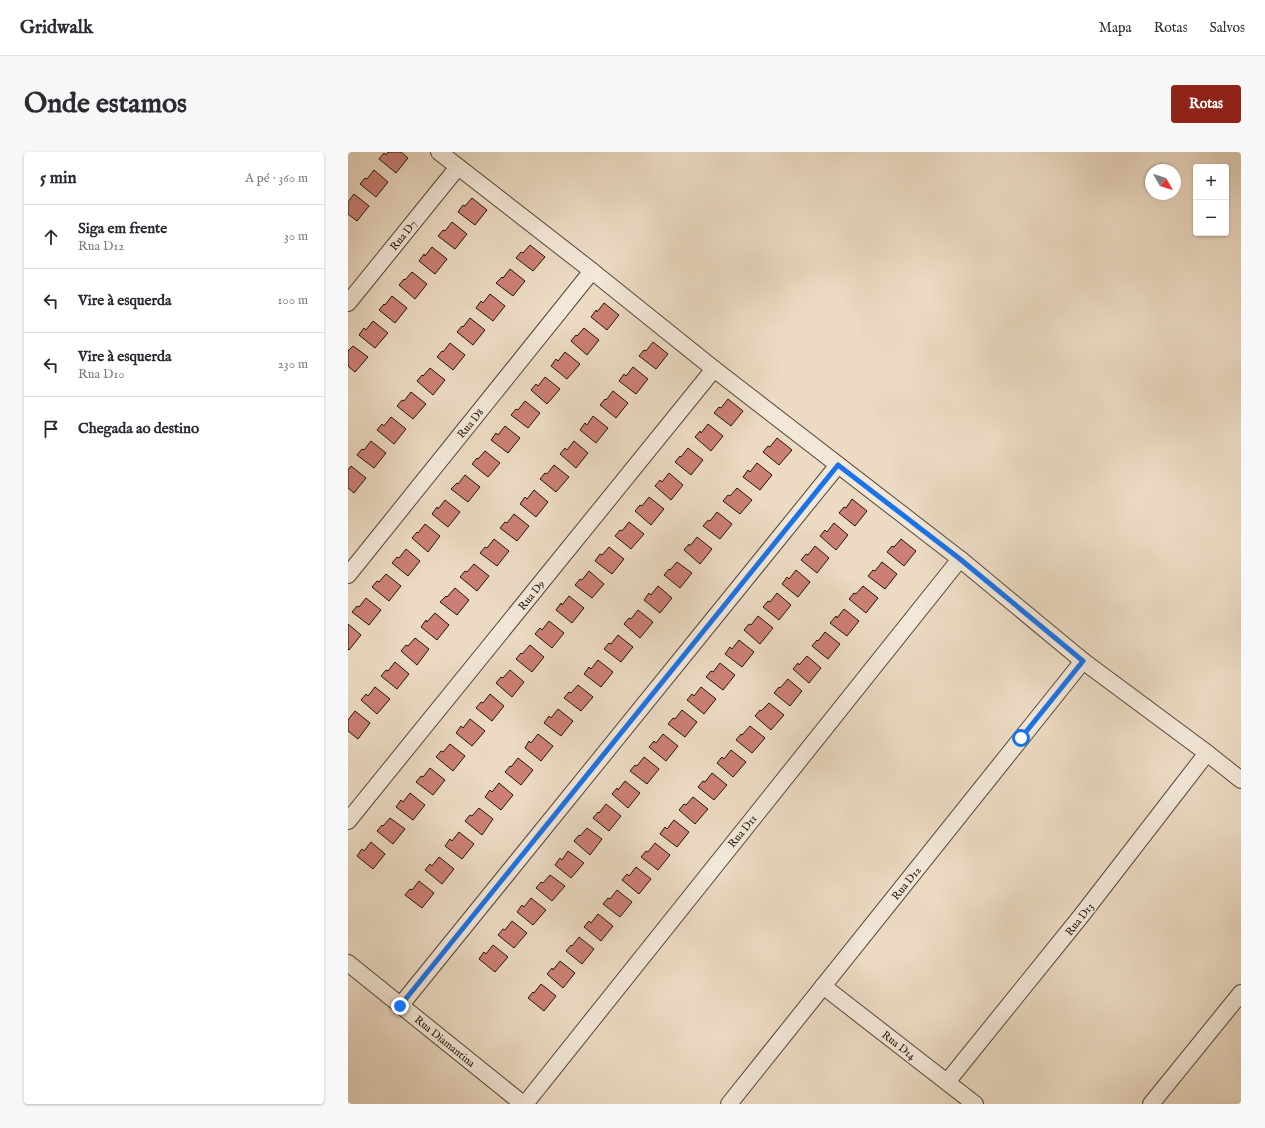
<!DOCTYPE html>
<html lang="pt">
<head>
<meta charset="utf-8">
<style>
  body { margin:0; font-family:"IM FELL English",serif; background:#f7f7f7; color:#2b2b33 }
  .controls { position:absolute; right:12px; top:12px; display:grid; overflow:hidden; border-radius:4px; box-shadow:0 1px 3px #0004 }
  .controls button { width:36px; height:36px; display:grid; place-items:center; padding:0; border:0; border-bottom:1px solid #e1e1e2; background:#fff; color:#2b2b33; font:20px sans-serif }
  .compass { position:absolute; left:797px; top:12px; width:36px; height:36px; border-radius:50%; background:#fff; box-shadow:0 1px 3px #0004; rotate:129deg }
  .stop { position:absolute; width:12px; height:12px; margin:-9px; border:3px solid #1a73e8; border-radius:50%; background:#fff }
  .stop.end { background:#1a73e8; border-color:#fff; box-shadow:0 1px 4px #0008 }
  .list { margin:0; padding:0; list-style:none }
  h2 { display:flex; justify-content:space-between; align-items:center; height:52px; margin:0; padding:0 16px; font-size:17px }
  h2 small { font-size:13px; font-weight:400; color:#7c7c81 }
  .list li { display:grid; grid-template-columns:26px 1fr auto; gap:12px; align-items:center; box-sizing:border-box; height:64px; padding:0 16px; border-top:1px solid #e1e1e2 }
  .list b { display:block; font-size:15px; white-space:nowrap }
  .list p { margin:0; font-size:13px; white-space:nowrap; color:#7c7c81 }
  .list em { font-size:13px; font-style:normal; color:#7c7c81 }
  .icon { flex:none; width:22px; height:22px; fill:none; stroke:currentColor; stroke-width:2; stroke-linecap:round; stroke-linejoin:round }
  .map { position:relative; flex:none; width:893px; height:952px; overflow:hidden; border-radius:4px }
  header { display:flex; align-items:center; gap:24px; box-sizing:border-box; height:56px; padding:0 20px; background:#fff; border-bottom:1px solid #e1e1e2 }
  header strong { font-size:19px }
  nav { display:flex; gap:22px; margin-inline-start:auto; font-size:14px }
  .intro { display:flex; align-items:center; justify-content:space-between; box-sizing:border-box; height:96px; padding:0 24px }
  h1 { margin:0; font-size:28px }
  .button { padding:10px 18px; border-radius:4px; background:#8f2418; color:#fff; font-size:14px; font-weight:700 }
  main { display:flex; gap:24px; padding:0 24px }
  aside { flex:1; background:#fff; border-radius:4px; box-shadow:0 1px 3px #0004 }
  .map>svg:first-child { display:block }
</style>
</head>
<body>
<header>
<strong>Gridwalk</strong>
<nav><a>Mapa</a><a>Rotas</a><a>Salvos</a></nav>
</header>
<div class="intro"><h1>Onde estamos</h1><a class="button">Rotas</a></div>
<main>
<aside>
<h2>5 min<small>A pé · 360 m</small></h2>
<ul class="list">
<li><svg class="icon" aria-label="ahead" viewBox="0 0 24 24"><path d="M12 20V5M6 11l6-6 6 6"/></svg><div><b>Siga em frente</b><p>Rua D12</p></div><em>30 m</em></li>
<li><svg class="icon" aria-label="left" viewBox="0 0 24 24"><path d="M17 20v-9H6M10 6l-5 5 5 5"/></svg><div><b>Vire à esquerda</b></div><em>100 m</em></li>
<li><svg class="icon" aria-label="left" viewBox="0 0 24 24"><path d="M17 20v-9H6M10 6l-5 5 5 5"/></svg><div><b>Vire à esquerda</b><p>Rua D10</p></div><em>230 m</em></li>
<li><svg class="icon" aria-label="arrive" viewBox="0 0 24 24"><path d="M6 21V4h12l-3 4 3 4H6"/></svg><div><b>Chegada ao destino</b></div></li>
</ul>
</aside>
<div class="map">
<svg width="893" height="952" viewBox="0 0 893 952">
  <rect width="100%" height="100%" fill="#ecdac3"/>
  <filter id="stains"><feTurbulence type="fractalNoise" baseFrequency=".005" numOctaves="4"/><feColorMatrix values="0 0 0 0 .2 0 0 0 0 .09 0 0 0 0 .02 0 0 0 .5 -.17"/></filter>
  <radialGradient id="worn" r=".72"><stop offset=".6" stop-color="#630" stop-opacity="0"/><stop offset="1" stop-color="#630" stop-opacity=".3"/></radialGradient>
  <g fill="#cc8075" stroke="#1f150a">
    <polygon points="40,0 53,0 60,6 48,21 31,7 36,1 38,3"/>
    <polygon points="26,18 40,30 28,45 12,32 17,26 19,27"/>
    <polygon points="6,42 21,54 9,69 0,62 0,50"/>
    <polygon points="124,46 139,58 127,73 110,60 115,53 117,54"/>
    <polygon points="104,70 119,82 107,97 90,84 95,78 97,79"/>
    <polygon points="182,93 197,105 185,119 168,106 173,100 175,101"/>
    <polygon points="84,95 99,107 87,122 71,109 76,102 77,104"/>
    <polygon points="162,117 177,129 165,144 148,131 154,125 155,126"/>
    <polygon points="64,120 79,132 67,147 51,133 56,127 57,128"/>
    <polygon points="142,142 157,154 145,169 128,156 133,149 135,151"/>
    <polygon points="44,144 59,156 47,171 31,158 36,152 37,153"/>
    <polygon points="256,151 271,163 259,178 243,165 248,158 249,160"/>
    <polygon points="122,166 137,178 125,193 109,180 114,174 115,175"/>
    <polygon points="25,169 40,181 27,196 11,183 16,176 18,178"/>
    <polygon points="236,176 251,188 239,203 223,189 228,183 229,184"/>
    <polygon points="305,190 320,202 308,217 291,204 296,198 298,199"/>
    <polygon points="102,191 117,203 105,218 89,205 94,199 95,200"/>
    <polygon points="5,194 20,205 7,220 0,214 0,199"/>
    <polygon points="217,200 232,212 219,227 203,214 208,207 210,209"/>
    <polygon points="285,215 300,227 288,242 271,229 276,222 278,224"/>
    <polygon points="82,216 97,228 85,243 69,229 74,223 75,224"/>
    <polygon points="197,225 212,237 199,252 183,238 188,232 190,234"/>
    <polygon points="265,239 280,251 268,266 252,253 257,247 258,248"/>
    <polygon points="63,240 78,252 65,267 49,254 54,248 56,249"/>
    <polygon points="380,247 395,259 383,274 366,261 371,255 373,256"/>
    <polygon points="177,249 192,261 180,276 163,263 168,257 170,258"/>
    <polygon points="245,264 260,276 248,291 232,278 237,271 239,273"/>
    <polygon points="43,265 58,277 46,292 29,278 34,272 36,274"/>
    <polygon points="360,272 375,284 363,299 347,285 352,279 353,281"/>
    <polygon points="157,274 172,286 160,301 143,288 148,281 150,283"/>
    <polygon points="429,286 444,298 431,313 415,300 420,294 422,295"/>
    <polygon points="23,289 38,301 26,316 9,303 14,297 16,298"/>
    <polygon points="226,289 240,301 228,316 212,302 217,296 219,298"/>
    <polygon points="340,296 355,308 343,323 327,310 332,304 333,305"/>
    <polygon points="137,299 152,311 140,325 124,312 129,306 130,307"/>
    <polygon points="409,311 424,323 412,338 395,325 400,318 402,320"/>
    <polygon points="206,313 221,325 208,340 192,327 197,321 199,322"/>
    <polygon points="3,314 18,326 6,341 0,336 0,318"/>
    <polygon points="321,321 335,333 323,348 307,334 312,328 314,330"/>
    <polygon points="117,323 132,335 120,350 103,337 109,331 110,332"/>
    <polygon points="389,336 404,348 392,362 375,349 380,343 382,344"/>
    <polygon points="186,338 200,350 188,365 172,352 177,345 179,347"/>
    <polygon points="301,345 316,357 303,373 287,359 292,353 294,354"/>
    <polygon points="504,347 519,359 507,374 491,361 496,355 498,356"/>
    <polygon points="97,348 112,360 100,375 84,362 89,355 90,357"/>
    <polygon points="369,360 384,372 372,387 355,374 360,368 362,369"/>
    <polygon points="166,362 181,374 169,389 152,376 157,370 159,371"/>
    <polygon points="281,370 296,382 283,397 267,384 272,378 274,379"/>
    <polygon points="486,371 500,383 488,398 472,384 477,378 479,380"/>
    <polygon points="77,372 92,384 80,400 64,386 69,380 70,381"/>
    <polygon points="349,385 364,397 352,412 336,398 341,392 342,394"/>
    <polygon points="146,387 161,399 149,414 132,401 137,395 139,396"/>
    <polygon points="553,387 568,399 556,414 539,400 544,394 546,395"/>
    <polygon points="467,394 481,406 469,421 453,408 458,402 460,403"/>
    <polygon points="261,395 276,407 264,422 247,409 252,402 254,403"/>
    <polygon points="58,397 72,409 60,424 44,411 49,405 51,406"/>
    <polygon points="329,410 344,421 332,436 316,423 321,417 322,418"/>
    <polygon points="534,410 549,422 537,437 520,424 525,418 527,419"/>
    <polygon points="126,412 141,424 129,439 112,425 117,419 119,420"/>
    <polygon points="448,418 462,430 450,445 434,432 439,425 441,427"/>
    <polygon points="241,419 256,432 244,446 227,433 232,427 234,428"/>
    <polygon points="38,422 53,434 41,449 24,435 29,429 31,430"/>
    <polygon points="310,434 324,446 312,461 296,448 301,441 303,443"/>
    <polygon points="515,434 530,446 518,461 501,447 506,441 508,442"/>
    <polygon points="107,436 121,448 109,463 92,450 98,444 99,445"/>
    <polygon points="429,441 443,453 431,468 415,455 420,449 422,450"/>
    <polygon points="221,444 236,456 224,471 208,458 213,451 214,453"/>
    <polygon points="18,446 33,458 21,473 4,460 9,454 11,455"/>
    <polygon points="496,457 511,469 499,484 482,471 488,464 489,466"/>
    <polygon points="290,458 305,470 292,486 276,472 281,466 283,467"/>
    <polygon points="87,461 101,473 89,488 73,475 78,468 79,470"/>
    <polygon points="410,464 425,476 412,492 396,478 401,472 403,473"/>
    <polygon points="201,469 216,481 204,496 187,482 192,476 194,478"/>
    <polygon points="0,472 13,483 1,498 0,497"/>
    <polygon points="477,480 492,492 480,507 464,494 469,488 470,489"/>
    <polygon points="270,483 285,495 273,510 256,497 261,491 263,492"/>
    <polygon points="67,486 81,497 69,513 53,499 58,493 60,494"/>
    <polygon points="391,488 406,500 394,515 377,502 382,495 384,497"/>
    <polygon points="182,493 196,505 184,520 168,507 173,501 174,502"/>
    <polygon points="459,504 473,516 461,531 445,517 450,511 451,513"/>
    <polygon points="250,508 265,520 253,535 236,522 241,515 243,517"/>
    <polygon points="47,510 61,522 49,537 33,524 38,518 40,519"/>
    <polygon points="372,511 387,523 375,538 358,525 363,519 365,520"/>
    <polygon points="162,518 176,530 164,545 148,531 153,525 155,526"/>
    <polygon points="440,527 454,539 442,554 426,541 431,535 432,536"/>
    <polygon points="230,533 245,545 233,559 216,546 221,540 223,541"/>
    <polygon points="27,535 42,547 29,562 13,548 18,542 20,544"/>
    <polygon points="353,535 368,547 356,562 339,548 344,542 346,544"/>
    <polygon points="142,542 156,554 144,569 128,556 133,550 135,551"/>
    <polygon points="421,551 436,563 423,578 407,564 412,558 413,559"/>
    <polygon points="210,557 225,569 213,584 196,571 201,564 203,566"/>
    <polygon points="334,558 349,570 337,585 320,572 325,566 327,567"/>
    <polygon points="7,559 22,571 10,587 0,579 0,568"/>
    <polygon points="122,567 137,579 124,594 108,581 113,574 115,576"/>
    <polygon points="402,574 417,586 404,601 388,588 393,582 394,583"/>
    <polygon points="190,582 205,594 193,609 177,596 181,589 183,591"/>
    <polygon points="315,582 330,594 318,609 301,595 306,589 308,591"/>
    <polygon points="102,592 117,604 105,619 88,605 93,599 95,600"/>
    <polygon points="383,598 398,610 385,625 369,611 374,605 376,607"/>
    <polygon points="296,605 311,617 299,632 282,619 287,613 289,614"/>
    <polygon points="170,606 185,618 173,633 157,620 162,614 163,615"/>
    <polygon points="82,616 97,628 85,643 68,630 73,624 75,625"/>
    <polygon points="364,621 379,633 366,648 350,635 355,629 357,630"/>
    <polygon points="277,629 292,641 280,656 264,642 269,636 270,638"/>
    <polygon points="151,631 165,643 153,658 137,645 142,638 144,640"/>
    <polygon points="62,641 77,653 65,668 48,655 53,648 55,650"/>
    <polygon points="345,645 360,657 347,672 331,658 336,652 338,653"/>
    <polygon points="258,652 273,664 261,679 245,666 250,660 251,661"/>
    <polygon points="131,656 145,667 134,683 117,669 122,663 124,664"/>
    <polygon points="42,666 57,677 45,692 29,679 34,673 35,674"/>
    <polygon points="326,668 341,680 329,695 312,682 317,675 319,677"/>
    <polygon points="239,676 254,687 242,703 226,689 231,683 232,684"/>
    <polygon points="111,680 126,692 114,707 97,694 102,687 104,689"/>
    <polygon points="23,690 37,702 25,717 9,704 14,697 16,699"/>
    <polygon points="307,691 322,703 310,718 293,705 298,699 300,700"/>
    <polygon points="220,699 236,711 223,726 207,713 212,706 214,708"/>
    <polygon points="91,705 106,717 94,732 77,718 82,712 84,714"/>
    <polygon points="288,715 303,727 291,742 274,728 279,722 281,724"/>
    <polygon points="202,723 217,734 204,749 188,736 193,730 195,731"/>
    <polygon points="71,729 86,741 74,756 57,743 62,737 64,738"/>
    <polygon points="269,738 284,750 272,765 255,752 260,746 262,747"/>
    <polygon points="183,746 198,758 185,773 169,760 174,753 176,755"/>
    <polygon points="250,762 265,774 253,789 236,775 241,769 243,771"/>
    <polygon points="164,769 179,781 166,796 150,783 155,777 157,778"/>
    <polygon points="231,785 246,797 234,812 218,799 223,793 224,794"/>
    <polygon points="145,793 160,805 147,820 131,807 136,800 138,802"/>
    <polygon points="212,809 227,821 215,836 199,822 204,816 205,818"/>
    <polygon points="193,832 208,844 196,859 180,846 185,840 186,841"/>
  </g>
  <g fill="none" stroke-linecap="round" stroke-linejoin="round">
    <defs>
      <g id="street">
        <polyline points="91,0 244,119 366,217 612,407 735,509 859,601 893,628"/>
        <polyline points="0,151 110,15"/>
        <polyline points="0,423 244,119"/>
        <polyline points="0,669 366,217"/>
        <polyline points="0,811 175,952"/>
        <polyline points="475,834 627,952"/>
        <polyline points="52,854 490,313"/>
        <polyline points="599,930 733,764 859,601"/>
        <polyline points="177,952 612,407"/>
        <polyline points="381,952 735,509"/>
        <polyline points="803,952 893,841"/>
      </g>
    </defs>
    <use href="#street" stroke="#524638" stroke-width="18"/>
    <use href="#street" stroke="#f3e7d8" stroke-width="16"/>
  </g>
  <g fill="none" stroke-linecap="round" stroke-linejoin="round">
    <polyline stroke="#1a73e8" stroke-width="5" points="52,854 490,313 612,407 735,509 673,586"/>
  </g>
  <g text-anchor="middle" stroke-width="3" stroke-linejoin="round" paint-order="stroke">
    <g font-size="11" fill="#1f150a" stroke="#f3e7d8">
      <text transform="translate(55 83) rotate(-51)" y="4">Rua D7</text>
      <text transform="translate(122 271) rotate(-51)" y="4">Rua D8</text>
      <text transform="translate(183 443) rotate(-51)" y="4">Rua D9</text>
      <text transform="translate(394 679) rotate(-51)" y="4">Rua D11</text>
      <text transform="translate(558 731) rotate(-51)" y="4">Rua D12</text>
      <text transform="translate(731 767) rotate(-52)" y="4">Rua D13</text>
      <text transform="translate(97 889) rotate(39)" y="4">Rua Diamantina</text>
      <text transform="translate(551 893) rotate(38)" y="4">Rua D14</text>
    </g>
  </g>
  <rect width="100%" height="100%" filter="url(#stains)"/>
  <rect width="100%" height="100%" fill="url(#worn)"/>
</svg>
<div class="controls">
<button>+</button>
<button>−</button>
</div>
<svg class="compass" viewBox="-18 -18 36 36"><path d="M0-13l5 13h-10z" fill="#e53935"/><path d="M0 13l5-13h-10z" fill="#7c7c81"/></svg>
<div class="stop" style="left:673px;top:586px"></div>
<div class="stop end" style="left:52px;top:854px"></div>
</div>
</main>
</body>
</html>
